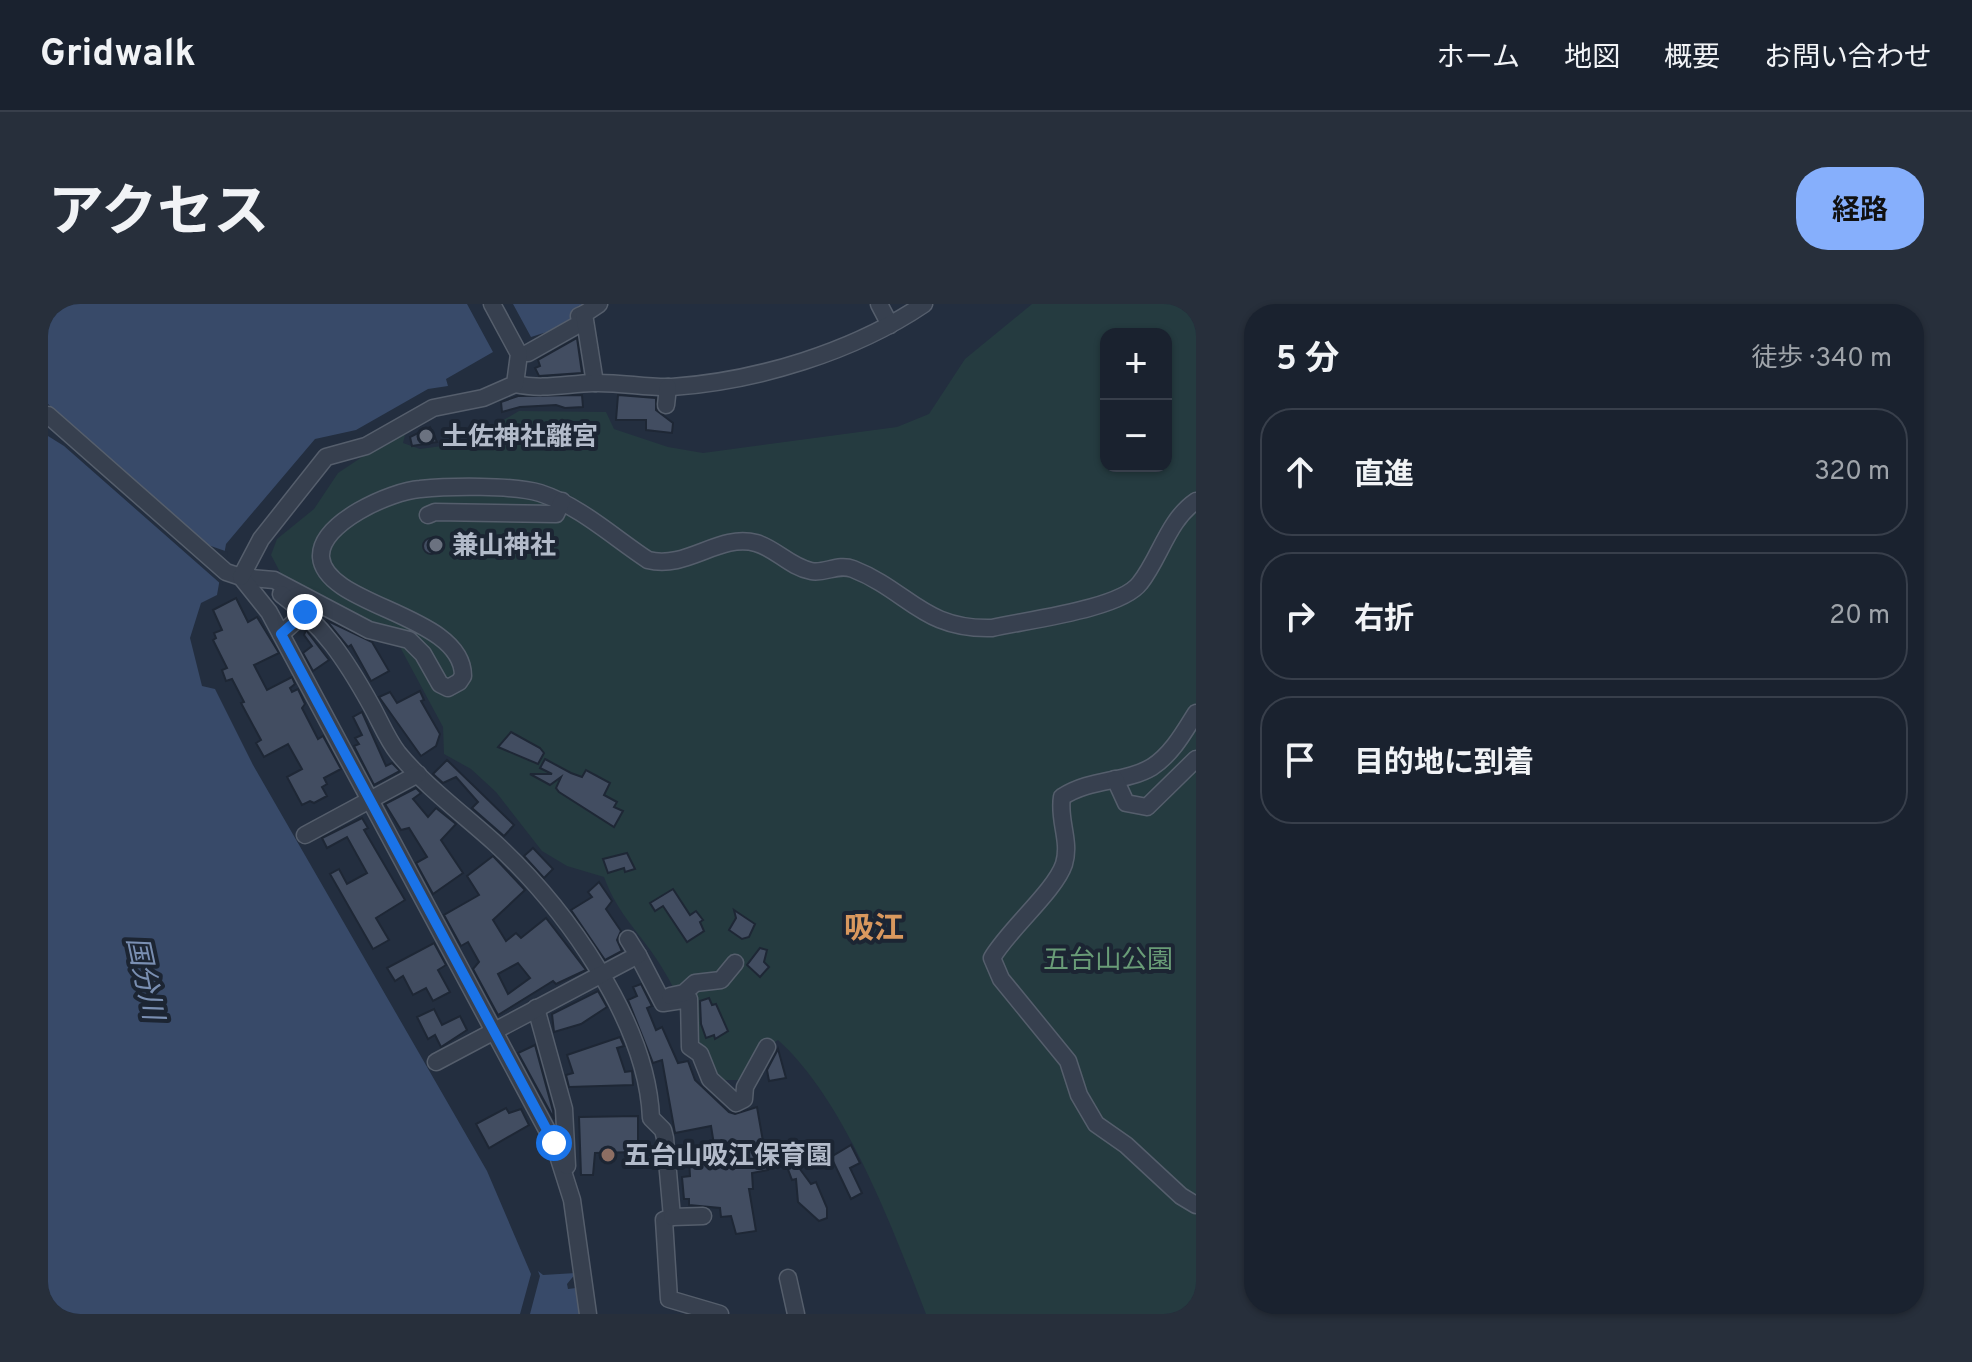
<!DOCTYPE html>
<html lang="ja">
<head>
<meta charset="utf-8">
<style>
  body { margin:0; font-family:Overpass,"Noto Sans JP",sans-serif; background:#272f3b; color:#f1f3f6 }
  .controls { position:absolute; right:24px; top:24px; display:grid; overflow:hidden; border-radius:16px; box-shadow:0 2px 6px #0004 }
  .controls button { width:72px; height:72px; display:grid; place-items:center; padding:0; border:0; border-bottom:2px solid #383f4b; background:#1a222f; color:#f1f3f6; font:40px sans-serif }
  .stop { position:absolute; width:24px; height:24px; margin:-18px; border:6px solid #1a73e8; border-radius:50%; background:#fff }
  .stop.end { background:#1a73e8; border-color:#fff; box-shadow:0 2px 8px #0008 }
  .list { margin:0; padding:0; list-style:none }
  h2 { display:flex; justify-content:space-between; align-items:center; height:104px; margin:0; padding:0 32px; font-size:34px }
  h2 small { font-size:26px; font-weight:400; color:#9fa4aa }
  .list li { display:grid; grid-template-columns:52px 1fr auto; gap:24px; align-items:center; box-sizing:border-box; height:128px; margin:0 16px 16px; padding:0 16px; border:2px solid #383f4b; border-radius:32px }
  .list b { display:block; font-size:30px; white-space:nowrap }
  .list em { font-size:26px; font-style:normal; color:#9fa4aa }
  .icon { flex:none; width:44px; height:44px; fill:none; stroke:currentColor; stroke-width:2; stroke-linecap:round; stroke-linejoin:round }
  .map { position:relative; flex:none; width:1148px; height:1010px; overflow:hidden; border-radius:32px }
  header { display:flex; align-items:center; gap:48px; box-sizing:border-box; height:112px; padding:0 40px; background:#1a222f; border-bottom:2px solid #383f4b }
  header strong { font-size:38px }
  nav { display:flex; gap:44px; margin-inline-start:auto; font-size:28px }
  .intro { display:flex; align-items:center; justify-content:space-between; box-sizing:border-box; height:192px; padding:0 48px }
  h1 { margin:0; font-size:56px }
  .button { padding:20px 36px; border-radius:32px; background:#86affc; color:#111; font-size:28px; font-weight:700 }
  main { display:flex; gap:48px; padding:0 48px }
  aside { flex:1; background:#1a222f; border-radius:32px; box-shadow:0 2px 6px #0004 }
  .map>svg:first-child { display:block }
</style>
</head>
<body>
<header>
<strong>Gridwalk</strong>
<nav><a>ホーム</a><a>地図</a><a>概要</a><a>お問い合わせ</a></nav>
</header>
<div class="intro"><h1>アクセス</h1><a class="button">経路</a></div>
<main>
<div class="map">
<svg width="1148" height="1010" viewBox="0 0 1148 1010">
  <rect width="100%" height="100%" fill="#232e3f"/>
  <path fill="#253b40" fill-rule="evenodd" d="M984,0H1148V1010H878C845,925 797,796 730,736L712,747L696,776H670L661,770C647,733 634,695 613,662C592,628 571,613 556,573L519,562L494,547L448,488L423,465L396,450L395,423L352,343L317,318L233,270L223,251L229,235L266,205L290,169L359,123L355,139L372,145L416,139L471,107L558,108L566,125L620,143L655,149L849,123L881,110L917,55ZM1058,30H1118V162H1058Z"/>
  <g fill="#384a69">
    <polygon points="0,0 419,0 445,48 398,75 400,82 380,85 308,126 267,135 178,240 169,291 153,299 142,334 154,382 167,385 205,461 439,867 483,970 472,1010 0,1010"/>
    <path d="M465,0H543C523,25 510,24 483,33Z"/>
    <polygon points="490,967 495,971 528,969 519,980 520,985 528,984 532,1010 482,1010 492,972"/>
  </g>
  <polygon fill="#232e3f" points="0,100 160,241 180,248 174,281 16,142 0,132"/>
  <g fill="#424d61" stroke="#1e2735" stroke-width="2" fill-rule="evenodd">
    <polygon points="529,34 534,69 491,72 487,64 492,62 490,56"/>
    <polygon points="534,91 535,103 517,104 508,101 472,103 454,108 453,98 470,92"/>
    <polygon points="570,91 608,94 608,106 625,119 624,129 598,126 598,116 568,116"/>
    <polygon points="382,123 389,138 364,142 362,133"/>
    <circle cx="383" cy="242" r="8"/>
    <polygon points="188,294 200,318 209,313 231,349 206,361 219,386 244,373 247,380 242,384 244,388 250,385 257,400 254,404 270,435 275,432 293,465 276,474 279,480 274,483 279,492 266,499 262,497 254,501 239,473 254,465 240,440 216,453 208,439 213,436 193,399 196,398 184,375 178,377 174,366 179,364 165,336 168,334 166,329 174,326 165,306"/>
    <polygon points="278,316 324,338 341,367 323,377 303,341 300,343"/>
    <polygon points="258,326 281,356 265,367 255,349 264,342 256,331"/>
    <polygon points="372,387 376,396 373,397 392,430 388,442 373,452 331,393 342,388 349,399"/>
    <polygon points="314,408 338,462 344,459 352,467 326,481 306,442 311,440 307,434 314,431 305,413"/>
    <polygon points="463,428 492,444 496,449 490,460 450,443"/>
    <polygon points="497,455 523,469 534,473 538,466 562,479 556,491 569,498 566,503 575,507 566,523 511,488 508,484 513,473 502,481 482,470 504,470 492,464"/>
    <polygon points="399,456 466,521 456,532 424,504 430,498 408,473 395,479 385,470"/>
    <polygon points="368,484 373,489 365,495 380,513 388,504 408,520 393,536 415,569 385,590 368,559 379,553 361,524 353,526 337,500"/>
    <polygon points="314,514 320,524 316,526 357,596 328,614 341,636 325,645 282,570 291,565 299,580 319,569 299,533 279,544 274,534"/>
    <polygon points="485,544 505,565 496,574 476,552"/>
    <polygon points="579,549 587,565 577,568 576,564 560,569 555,555"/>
    <path d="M445,552L477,586L445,616L458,637L468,629L473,634L498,614L538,666L508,680L505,677L450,711L425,665L431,658L420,638L413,642L396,611L431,591L419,572ZM470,659L482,674L460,690L450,670Z"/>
    <polygon points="551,578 564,597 558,605 573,627 569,636 574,647 557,656 523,606 544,593 540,588"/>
    <polygon points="625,585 642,611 648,607 655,616 652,618 656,627 639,638 615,602 607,607 602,599"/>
    <polygon points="686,606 707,620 701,633 694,635 681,626 688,614"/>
    <polygon points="386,639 398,661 390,666 402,688 385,697 378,684 365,691 355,672 347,677 339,664"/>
    <polygon points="712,644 719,646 716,658 721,663 712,673 699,661"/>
    <polygon points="593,680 604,702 599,704 608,726 614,723 630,759 640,757 647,776 681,808 687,810 709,803 720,866 704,869 705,885 701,885 708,927 688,930 683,912 673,913 672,904 641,901 641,895 636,895 634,873 642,872 641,855 668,853 663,822 627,829 614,756 605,759 580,696 589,692 585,683"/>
    <polygon points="550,687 559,703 533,720 506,728 504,710"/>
    <polygon points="661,694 664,701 668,700 680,727 667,735 666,731 658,734 653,720 652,697"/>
    <polygon points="386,705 394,721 412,712 419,726 393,743 387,731 380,735 369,713"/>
    <polygon points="572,733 576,742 569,744 577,768 584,767 585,781 521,783 518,771 525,769 519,751"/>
    <polygon points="487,741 505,807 506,815 470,749"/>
    <polygon points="730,745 738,774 721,777 719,766"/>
    <polygon points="458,804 461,809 473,805 481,821 441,844 428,820"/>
    <polygon points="590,812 590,848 547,849 545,871 533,871 531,813"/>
    <polygon points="803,841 812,859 802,864 814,889 803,895 783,853"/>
    <polygon points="746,857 763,880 768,878 779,904 779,914 771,917 750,898 748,875 744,876 738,860"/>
  </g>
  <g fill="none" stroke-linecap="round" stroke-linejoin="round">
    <defs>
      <g id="minor">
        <polyline points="831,0 842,21"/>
        <polyline points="480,49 533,19 531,12 536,10"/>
        <polyline points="547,79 536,10 551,0"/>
        <path d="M467,80C494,86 518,80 545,79C572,78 598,84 624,83C709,77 805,48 876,0"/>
        <polyline points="618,101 620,83"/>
        <path d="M0,111L178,268L193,273L226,276L321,326L361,336L375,350L392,380L400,384L411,378L415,372C415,310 277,303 273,253C271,219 343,187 372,185C401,182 466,181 492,189C532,202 565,233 600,256C639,266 671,229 708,239C727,244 742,263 763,267C777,270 790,259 805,265C861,287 875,326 944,324C979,316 1073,305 1092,279C1112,254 1120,216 1148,197"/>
        <polyline points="380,211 387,208 508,210 514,197"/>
        <polyline points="193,273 221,308 506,839 524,896 540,1010"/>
        <polyline points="193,273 213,235 278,153 318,142 385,104 435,94 467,80 471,50 444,0"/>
        <path d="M233,290C275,321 298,356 323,401C332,417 339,435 350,449C378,483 415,510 448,540C517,604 599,717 603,814L615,826L617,834L624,913L616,916L621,995L672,1010"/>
        <polyline points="233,330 250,315 262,312"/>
        <path d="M1148,409C1136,428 1124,450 1104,463C1077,479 1043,474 1014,493C1010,516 1023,537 1016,560C1007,587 960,626 944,654L953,675L1020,757L1031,791L1048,820L1078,841L1133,892L1148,901"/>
        <polyline points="1067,475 1078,499 1099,503 1148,455"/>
        <polyline points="257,531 370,470"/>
        <polyline points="590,651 615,699 641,695 642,743 652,750 662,775 688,799 696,795 697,783 719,743"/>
        <polyline points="622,692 636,689 647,679 673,676 687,659"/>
        <polyline points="488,704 516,805 519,862"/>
        <polyline points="388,758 590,651 580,635"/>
        <polyline points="624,913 655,912"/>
        <polyline points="740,974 748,1010"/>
      </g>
    </defs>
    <use href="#minor" stroke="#555e6c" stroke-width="19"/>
    <use href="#minor" stroke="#37404f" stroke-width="16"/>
  </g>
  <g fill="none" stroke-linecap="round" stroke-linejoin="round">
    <polyline stroke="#1a73e8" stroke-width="10" points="257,308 262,312 250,315 233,330 506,839"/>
  </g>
  <g fill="#6b7280" stroke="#1c2533" stroke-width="3">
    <circle cx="378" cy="132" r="8"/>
    <circle cx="388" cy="241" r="8"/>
  </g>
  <circle fill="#8d6e63" stroke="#1c2533" stroke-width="3" cx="560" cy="851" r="8"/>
  <g text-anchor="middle" stroke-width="8" stroke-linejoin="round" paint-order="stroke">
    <g font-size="26" font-weight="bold" fill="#b3bbca" stroke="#1c2533" text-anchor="start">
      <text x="394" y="141">土佐神社離宮</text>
      <text x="404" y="250">兼山神社</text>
      <text x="576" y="860">五台山吸江保育園</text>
    </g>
    <g font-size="26" fill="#699c77" stroke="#1c2533">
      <text x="1060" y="664">五台山公園</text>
    </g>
    <g font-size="28" font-style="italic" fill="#7a8fb2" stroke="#1c2533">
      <text transform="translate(98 674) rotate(78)" y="10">国分川</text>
    </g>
    <g font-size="30" font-weight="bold" fill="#d9985e" stroke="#1c2533">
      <text x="826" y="634">吸江</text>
    </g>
  </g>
</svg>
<div class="controls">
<button>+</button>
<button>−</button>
</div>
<div class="stop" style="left:506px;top:839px"></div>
<div class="stop end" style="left:257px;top:308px"></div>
</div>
<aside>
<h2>5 分<small>徒歩 · 340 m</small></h2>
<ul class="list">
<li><svg class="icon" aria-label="ahead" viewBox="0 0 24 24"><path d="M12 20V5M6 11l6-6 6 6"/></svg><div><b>直進</b></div><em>320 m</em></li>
<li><svg class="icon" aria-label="right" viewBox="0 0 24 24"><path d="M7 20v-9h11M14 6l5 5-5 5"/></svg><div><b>右折</b></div><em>20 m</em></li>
<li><svg class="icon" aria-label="arrive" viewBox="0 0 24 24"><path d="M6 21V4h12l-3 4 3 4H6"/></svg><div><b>目的地に到着</b></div></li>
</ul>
</aside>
</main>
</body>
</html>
